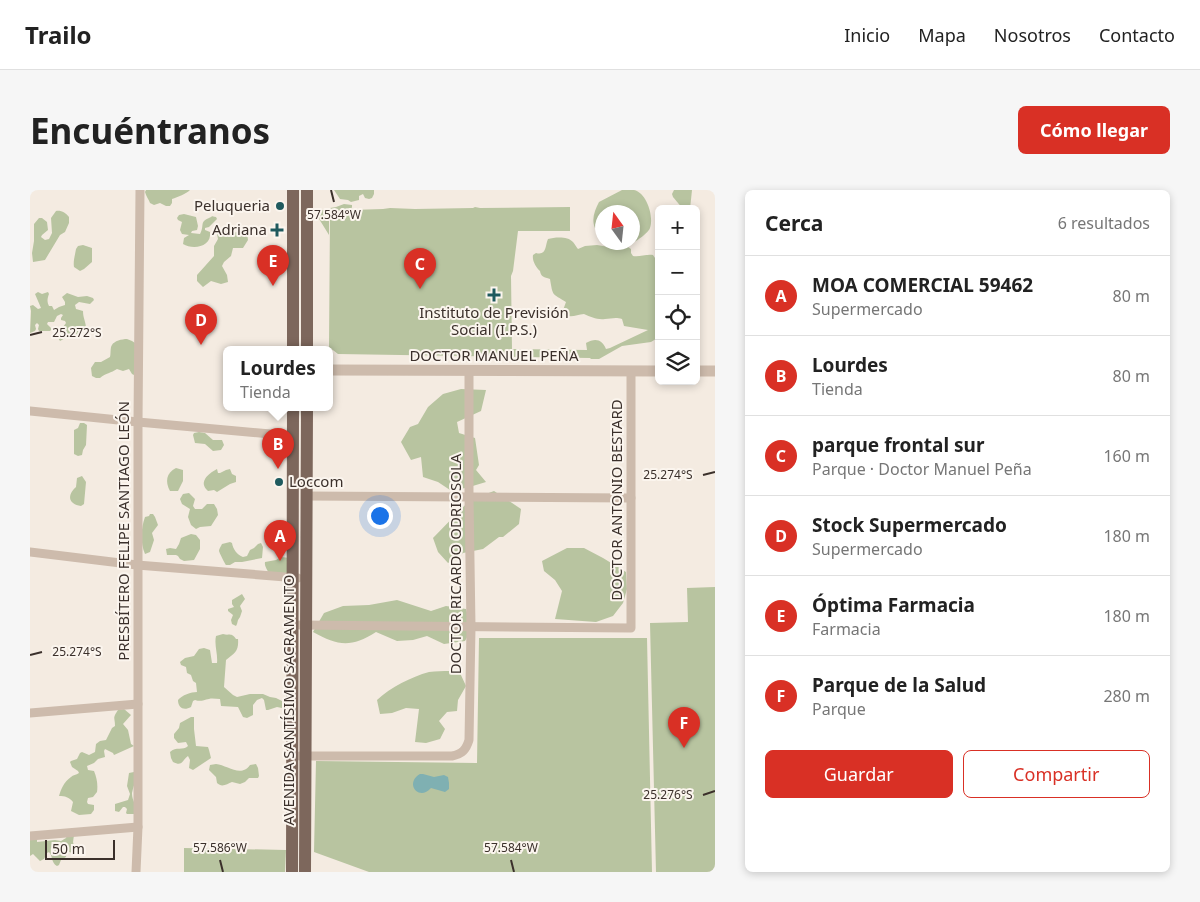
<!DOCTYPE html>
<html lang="es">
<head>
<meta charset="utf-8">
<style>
  body { margin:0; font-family:"Noto Sans",sans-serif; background:#f6f6f6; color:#222 }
  .controls { position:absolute; right:15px; top:15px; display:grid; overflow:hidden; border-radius:8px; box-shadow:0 2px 8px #0003 }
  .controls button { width:45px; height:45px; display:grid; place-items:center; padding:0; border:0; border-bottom:1px solid #e0e0e0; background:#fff; color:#222; font:25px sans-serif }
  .compass { position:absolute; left:565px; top:15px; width:45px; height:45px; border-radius:50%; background:#fff; box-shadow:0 2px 8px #0003; rotate:345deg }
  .scale { position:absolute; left:15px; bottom:12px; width:70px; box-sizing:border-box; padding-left:5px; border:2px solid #3b302b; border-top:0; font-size:14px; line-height:18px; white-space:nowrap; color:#3b302b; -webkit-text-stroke:4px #fbf5ee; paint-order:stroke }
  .you { position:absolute; left:349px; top:325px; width:18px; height:18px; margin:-12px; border:4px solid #fff; border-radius:50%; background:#1a73e8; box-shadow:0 0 0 8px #1a73e833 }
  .badge { display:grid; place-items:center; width:32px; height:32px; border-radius:50%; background:#d93025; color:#fff; font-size:16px; font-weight:700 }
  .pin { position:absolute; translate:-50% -41px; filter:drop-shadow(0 1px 2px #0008) }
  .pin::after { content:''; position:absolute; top:26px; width:18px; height:15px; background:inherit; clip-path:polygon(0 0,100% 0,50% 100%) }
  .popup { position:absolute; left:193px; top:156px; width:110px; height:65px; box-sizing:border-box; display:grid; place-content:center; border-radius:8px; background:#fff; filter:drop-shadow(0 1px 4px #0005); font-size:16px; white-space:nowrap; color:#767676 }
  .popup b { font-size:19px; color:#222 }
  .popup::after { content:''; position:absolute; left:50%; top:100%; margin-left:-10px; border:10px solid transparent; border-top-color:#fff }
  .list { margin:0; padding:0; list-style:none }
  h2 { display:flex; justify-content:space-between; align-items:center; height:65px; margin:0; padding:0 20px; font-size:21px }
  h2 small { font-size:16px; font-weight:400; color:#767676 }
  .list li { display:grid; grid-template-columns:32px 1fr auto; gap:15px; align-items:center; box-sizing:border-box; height:80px; padding:0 20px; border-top:1px solid #e0e0e0 }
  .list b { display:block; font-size:19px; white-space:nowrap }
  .list p { margin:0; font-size:16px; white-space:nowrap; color:#767676 }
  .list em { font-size:16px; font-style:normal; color:#767676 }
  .actions { display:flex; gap:10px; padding:15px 20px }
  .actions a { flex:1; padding:11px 0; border:1px solid #d93025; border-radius:8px; text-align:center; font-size:18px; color:#d93025 }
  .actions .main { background:#d93025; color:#fff }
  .icon { flex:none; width:28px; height:28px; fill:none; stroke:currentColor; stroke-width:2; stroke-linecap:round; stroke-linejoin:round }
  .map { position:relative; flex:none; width:685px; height:682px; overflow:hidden; border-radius:8px }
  header { display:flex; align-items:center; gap:30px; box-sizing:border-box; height:70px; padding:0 25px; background:#fff; border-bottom:1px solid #e0e0e0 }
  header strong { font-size:24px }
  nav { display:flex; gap:28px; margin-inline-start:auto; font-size:18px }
  .intro { display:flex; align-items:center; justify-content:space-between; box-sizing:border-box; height:120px; padding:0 30px }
  h1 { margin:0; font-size:35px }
  .button { padding:12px 22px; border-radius:8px; background:#d93025; color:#fff; font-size:18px; font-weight:700 }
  main { display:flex; gap:30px; padding:0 30px }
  aside { flex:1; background:#fff; border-radius:8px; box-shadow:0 2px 8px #0003 }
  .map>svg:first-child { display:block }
</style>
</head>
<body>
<header>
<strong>Trailo</strong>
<nav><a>Inicio</a><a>Mapa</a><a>Nosotros</a><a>Contacto</a></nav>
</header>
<div class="intro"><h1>Encuéntranos</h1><a class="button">Cómo llegar</a></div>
<main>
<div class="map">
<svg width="685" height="682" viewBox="0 0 685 682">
  <rect width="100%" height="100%" fill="#f4ebe1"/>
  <g fill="#b8c4a0">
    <path d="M116,0H160C156,4 148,7 142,9V13L140,16H136L130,13L124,15L120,13C119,10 116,6 115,2Z"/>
    <polygon points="304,0 344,0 344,4 342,8 339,9 335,8 333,4 329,6 329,10 321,12 318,10 310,9"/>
    <path d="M592,0C596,0 601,0 604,0C617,3 624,27 620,38C619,42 606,52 602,53C602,54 595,55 595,55L601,59V63L603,66C610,67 616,64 623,65L629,74V147L621,152L592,156L569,169H561L560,168L308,164L299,157L300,25L299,24V45L286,24V20H299L300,18L306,17L314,14L322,15V17L321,20L353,19L360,18L385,19L443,18L445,17L450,18L540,17V41H488L483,81L481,86L482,159L557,160L556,153C565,148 572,149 576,159L580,158L618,140L594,136L592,129C585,127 581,129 575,129C567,130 561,127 554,124C546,125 539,129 532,123L536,112C522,103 523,107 520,89C514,87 511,87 510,81C506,77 502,71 503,65L506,63C517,66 515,55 518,49C525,47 538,46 543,52C545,54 546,57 548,59L555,56L567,55L579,57L589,53L602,52V22H572V45L569,38H565C561,29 565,20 569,12Z"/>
    <polygon points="644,0 662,0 660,19 653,19 643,7 642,4"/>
    <path d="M26,21C31,20 36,23 39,27V33L35,42L30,45L15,70L3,72L2,63L4,51V34L9,28H12L17,32L18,40L12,45L11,47L15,50L19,49L22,43L21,28Z"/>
    <path d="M154,24L166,27L168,36L167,40L162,41L161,43L170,44C175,35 169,32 179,28C184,26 180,26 186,27L187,29L179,37L175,38V40L180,42C182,57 163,60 153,54L154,48L159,45L152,44L150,40L152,32L148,30L147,28L149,25Z"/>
    <path d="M191,40C195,41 199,43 202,43C209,42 211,40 217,43L218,50L213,58H203L201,66L194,72L192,76L197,85L198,92L191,94L181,91L173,97L167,91V85L184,66V56L188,49L187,44L189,41Z"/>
    <path d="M53,55L62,58V72L54,79L50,81L44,77C43,72 45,65 46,59L48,56Z"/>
    <path d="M8,102L12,104L18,102L19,104C17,109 17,112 19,116H22L24,120L29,117L35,115V112L32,107L37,103L48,107L57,106L63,108L64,110L60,114L49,112L45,115L46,119L53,121C53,129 56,131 56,139L51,142L50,146L46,148L37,147L30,151L27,146L32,144L33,137L36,133L35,131L31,130V128L33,125L31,124L27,126L24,132H18L17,134L22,139L20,141H9L8,139L9,135L7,133L5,135L6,139L5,141L0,143L1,121L0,116L3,115L8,119L11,118L5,104Z"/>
    <path d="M97,149L102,151L105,153L106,186L102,184L99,179L93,181L87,179C81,183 76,183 70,188H66L62,186L61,178L65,172H71L80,167C81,164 80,157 82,155C84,151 92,149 97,149Z"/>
    <polygon points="431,199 456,200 451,221 427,232 429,243 445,248 449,275 446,280 456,292 436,298 420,300 408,292 393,287 391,267 381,270 371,252 380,237 388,234 398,217 413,204"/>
    <polygon points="50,233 54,233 57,235 56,255 53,260 52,265 48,266 44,264 44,240 48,238"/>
    <polygon points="169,242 175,243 183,250 192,250 194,255 191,260 183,261 175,254 165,253 163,245 164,243"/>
    <path d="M146,278L153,280V291L148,301H140C135,292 136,283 146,278Z"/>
    <path d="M187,279L188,283H190L196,280L200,279L202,284L206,286V292L200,294L187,302L184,300L178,301C168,292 178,284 187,279Z"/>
    <path d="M52,286L56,292L54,314L51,316C38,314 37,305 46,297L47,288Z"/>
    <polygon points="464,301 491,319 489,334 473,347 469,347 453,359 433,363 418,373 408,362 403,348 440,310"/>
    <polygon points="159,303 165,309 163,316 165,319 172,319 177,314 184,314 187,319 188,325 181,336 170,337 166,339 161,335 158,327 160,319 152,314 150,309 153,304"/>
    <path d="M120,324H123L125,327L128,335L122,343L124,350L120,362L115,364C110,352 111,338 115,327L119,326Z"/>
    <polygon points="161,344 166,345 170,350 170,359 164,370 154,371 150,369 148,366 146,365 137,365 136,359 140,358 146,359 149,354 151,348"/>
    <path d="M200,352L202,353C203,359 207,365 213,367L217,366L220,360L224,358L228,354L231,353L233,357L232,368L212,372H205L200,375H196C195,374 189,362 189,361C189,359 191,356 192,354Z"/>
    <polygon points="537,358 554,358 573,368 596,382 597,399 593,413 583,426 566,432 525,429 532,401 525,390 514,381 512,371"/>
    <path d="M251,367L260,368L257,384L240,385C238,381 234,376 235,372L246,370Z"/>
    <polygon points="685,397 685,682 626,682 620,433 658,432 657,398"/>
    <polygon points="212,404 215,409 210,416 212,421 210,427 208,430 207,434 206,436 202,434 201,430 203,425 198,421 198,419 204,417 202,414 202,410"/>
    <path d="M367,410L401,421L416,416L436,419L442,438L435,451L414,454L397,446L383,450L367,451L346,442C321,458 308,456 283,442L294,423L313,416L339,415Z"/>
    <path d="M193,444C199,446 201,442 206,449H208C209,461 205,463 196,470L194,497L203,505L207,507L220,504H233L240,507L246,508L252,511V518L247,517L238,520H236L234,510L232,508L227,510L223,515V525L217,528L213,527L208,517L191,516L190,509C186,509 182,508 179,509C173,510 171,512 165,510L163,511L161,517C154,521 148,518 148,510C152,505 161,502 167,502L166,493L163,491L161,485L157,483L156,477L151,475L150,472L155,468L164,466L169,459L174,458L180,460L182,473H187C188,464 184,455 186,446Z"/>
    <polygon points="449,448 617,448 622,682 339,682 284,662 286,571 447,573"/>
    <path d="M419,481L430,483L436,496L428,510L427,521L417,522L409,531L415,539L410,549L396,553L385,552L389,519L376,518L362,523L350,524L347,510C361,497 381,487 399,482C406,481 413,481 419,481Z"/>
    <path d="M94,519L101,525L93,534L98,540L101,554L104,556L84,565L83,563L75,559L74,561L75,567L68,569L64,573L57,576L58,580L64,581C67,588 68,595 67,602L63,607L58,608L57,612L58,614L64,615V620L61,624L49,625L41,621L43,612C39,607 35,606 29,606C31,599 34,592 41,587C43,585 46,585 49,583L48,581L42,577L40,572L41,571L47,569L50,563L52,562L59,565L65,562L66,554L70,551L76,550L82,538L85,536C85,527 82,529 88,520Z"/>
    <path d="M161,527H164V539L166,556L178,557L179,560L181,568L163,580L159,578L160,570L158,566C152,570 153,577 143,572L141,568L140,562C146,556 153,561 158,556L156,552L148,553L144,548V544L149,538L150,533Z"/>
    <path d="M186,574C197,575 211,588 220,575L226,574L228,578L229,586L228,588H219L215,592L210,594L202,592C197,594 192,598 187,593L186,587L179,580L180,575Z"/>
    <path d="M104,582L107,586C105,592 103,598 102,603C102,613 109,615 104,624H97L96,623L97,619L95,617H93L89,622L85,621V614L98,610L100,604L97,596L99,583Z"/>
    <path d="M37,645H44L43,652L45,660L42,663L37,661L36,667L31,670L29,675L27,676C21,673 23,666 19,662L17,663L14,669L10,671L3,664L0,666V650L7,649V652L25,650L31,651L36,648Z"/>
    <polygon points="154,658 256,660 255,682 154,682"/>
  </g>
  <path fill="#7fb0b2" d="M390,584H393L404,587L414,585L418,587L419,593V599L415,602L401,598C389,612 374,593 390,584Z"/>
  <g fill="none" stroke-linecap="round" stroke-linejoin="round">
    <g stroke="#cdbbac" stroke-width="9">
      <polyline points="0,221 108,232 263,246"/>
      <polyline points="276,306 601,308"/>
      <polyline points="0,362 107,375 268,388"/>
      <polyline points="270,435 601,438 601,181"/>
      <polyline points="0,523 108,514"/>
      <path d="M270,566H422C432,564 436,560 439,550L441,437L439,307V180"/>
      <polyline points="0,646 108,637"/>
      <polyline points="106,682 108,637 108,232 110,0"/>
    </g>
    <g stroke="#cdbbac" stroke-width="11">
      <polyline points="299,180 629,181"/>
      <polyline points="666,181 685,181"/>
    </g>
    <g stroke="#7d675c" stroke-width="12">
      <polyline points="263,0 263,160"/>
      <polyline points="277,160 277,0"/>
      <polyline points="262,682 263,218"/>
      <polyline points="275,682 277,218"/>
    </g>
  </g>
  <path fill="none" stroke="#3b302b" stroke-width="2" d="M301,0L304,12M0,145L12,142M673,285L685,282M0,465L12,462M673,605L685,601M190,670L193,682M481,670L484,682"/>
  <g fill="#1f5a5e" stroke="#fbf5ee" stroke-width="2">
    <circle cx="250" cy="16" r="5"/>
    <path d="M244.5 32.5h5v5h5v5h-5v5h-5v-5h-5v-5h5z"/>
    <path d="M461.5 97.5h5v5h5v5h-5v5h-5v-5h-5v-5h5z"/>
    <circle cx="249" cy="292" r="5"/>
  </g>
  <g text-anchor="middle" stroke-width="4" stroke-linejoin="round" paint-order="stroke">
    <g font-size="15" fill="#3b302b" stroke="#fbf5ee" text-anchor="end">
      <text x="240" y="21">Peluqueria</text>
      <text x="237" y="45">Adriana</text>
      <text x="464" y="128" text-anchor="middle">Instituto de Previsión<tspan x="464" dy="17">Social (I.P.S.)</tspan></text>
      <text x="259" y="297" text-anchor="start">Loccom</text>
    </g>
    <g font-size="15" fill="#3b302b" stroke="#fbf5ee">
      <text x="464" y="171">DOCTOR MANUEL PEÑA</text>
      <text transform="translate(587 310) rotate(-90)" y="5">DOCTOR ANTONIO BESTARD</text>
      <text transform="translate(94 341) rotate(-90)" y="5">PRESBÍTERO FELIPE SANTIAGO LEÓN</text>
      <text transform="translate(426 374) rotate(-90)" y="5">DOCTOR RICARDO ODRIOSOLA</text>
      <text transform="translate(259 510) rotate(-90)" y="5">AVENIDA SANTÍSIMO SACRAMENTO</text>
    </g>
  </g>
  <g font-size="12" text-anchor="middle" fill="#3b302b" stroke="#fbf5ee" stroke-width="4" stroke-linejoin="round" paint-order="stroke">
    <text x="304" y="29">57.584°W</text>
    <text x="47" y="147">25.272°S</text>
    <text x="638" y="289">25.274°S</text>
    <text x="47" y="466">25.274°S</text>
    <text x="638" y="609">25.276°S</text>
    <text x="190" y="662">57.586°W</text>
    <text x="481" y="662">57.584°W</text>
  </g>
</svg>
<div class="controls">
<button>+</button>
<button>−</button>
<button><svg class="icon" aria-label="locate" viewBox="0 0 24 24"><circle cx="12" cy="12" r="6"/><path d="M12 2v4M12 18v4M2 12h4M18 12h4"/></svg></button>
<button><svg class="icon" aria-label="layers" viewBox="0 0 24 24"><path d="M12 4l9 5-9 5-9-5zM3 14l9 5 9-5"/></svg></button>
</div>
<svg class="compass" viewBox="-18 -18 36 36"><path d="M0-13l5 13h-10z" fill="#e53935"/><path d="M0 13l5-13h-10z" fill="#767676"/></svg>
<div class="scale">50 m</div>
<div class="you"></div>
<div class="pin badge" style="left:250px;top:371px">A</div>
<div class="pin badge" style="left:248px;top:279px">B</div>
<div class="popup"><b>Lourdes</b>Tienda</div>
<div class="pin badge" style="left:390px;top:99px">C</div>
<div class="pin badge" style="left:171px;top:155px">D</div>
<div class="pin badge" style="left:243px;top:96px">E</div>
<div class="pin badge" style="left:654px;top:558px">F</div>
</div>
<aside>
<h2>Cerca<small>6 resultados</small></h2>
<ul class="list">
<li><span class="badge">A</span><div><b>MOA COMERCIAL 59462</b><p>Supermercado</p></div><em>80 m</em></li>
<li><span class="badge">B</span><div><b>Lourdes</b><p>Tienda</p></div><em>80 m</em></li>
<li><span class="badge">C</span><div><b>parque frontal sur</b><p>Parque · Doctor Manuel Peña</p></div><em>160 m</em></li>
<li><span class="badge">D</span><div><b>Stock Supermercado</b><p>Supermercado</p></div><em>180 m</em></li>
<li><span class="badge">E</span><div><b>Óptima Farmacia</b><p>Farmacia</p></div><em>180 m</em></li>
<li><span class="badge">F</span><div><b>Parque de la Salud</b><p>Parque</p></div><em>280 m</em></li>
</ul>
<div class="actions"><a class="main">Guardar</a><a>Compartir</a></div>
</aside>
</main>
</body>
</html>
